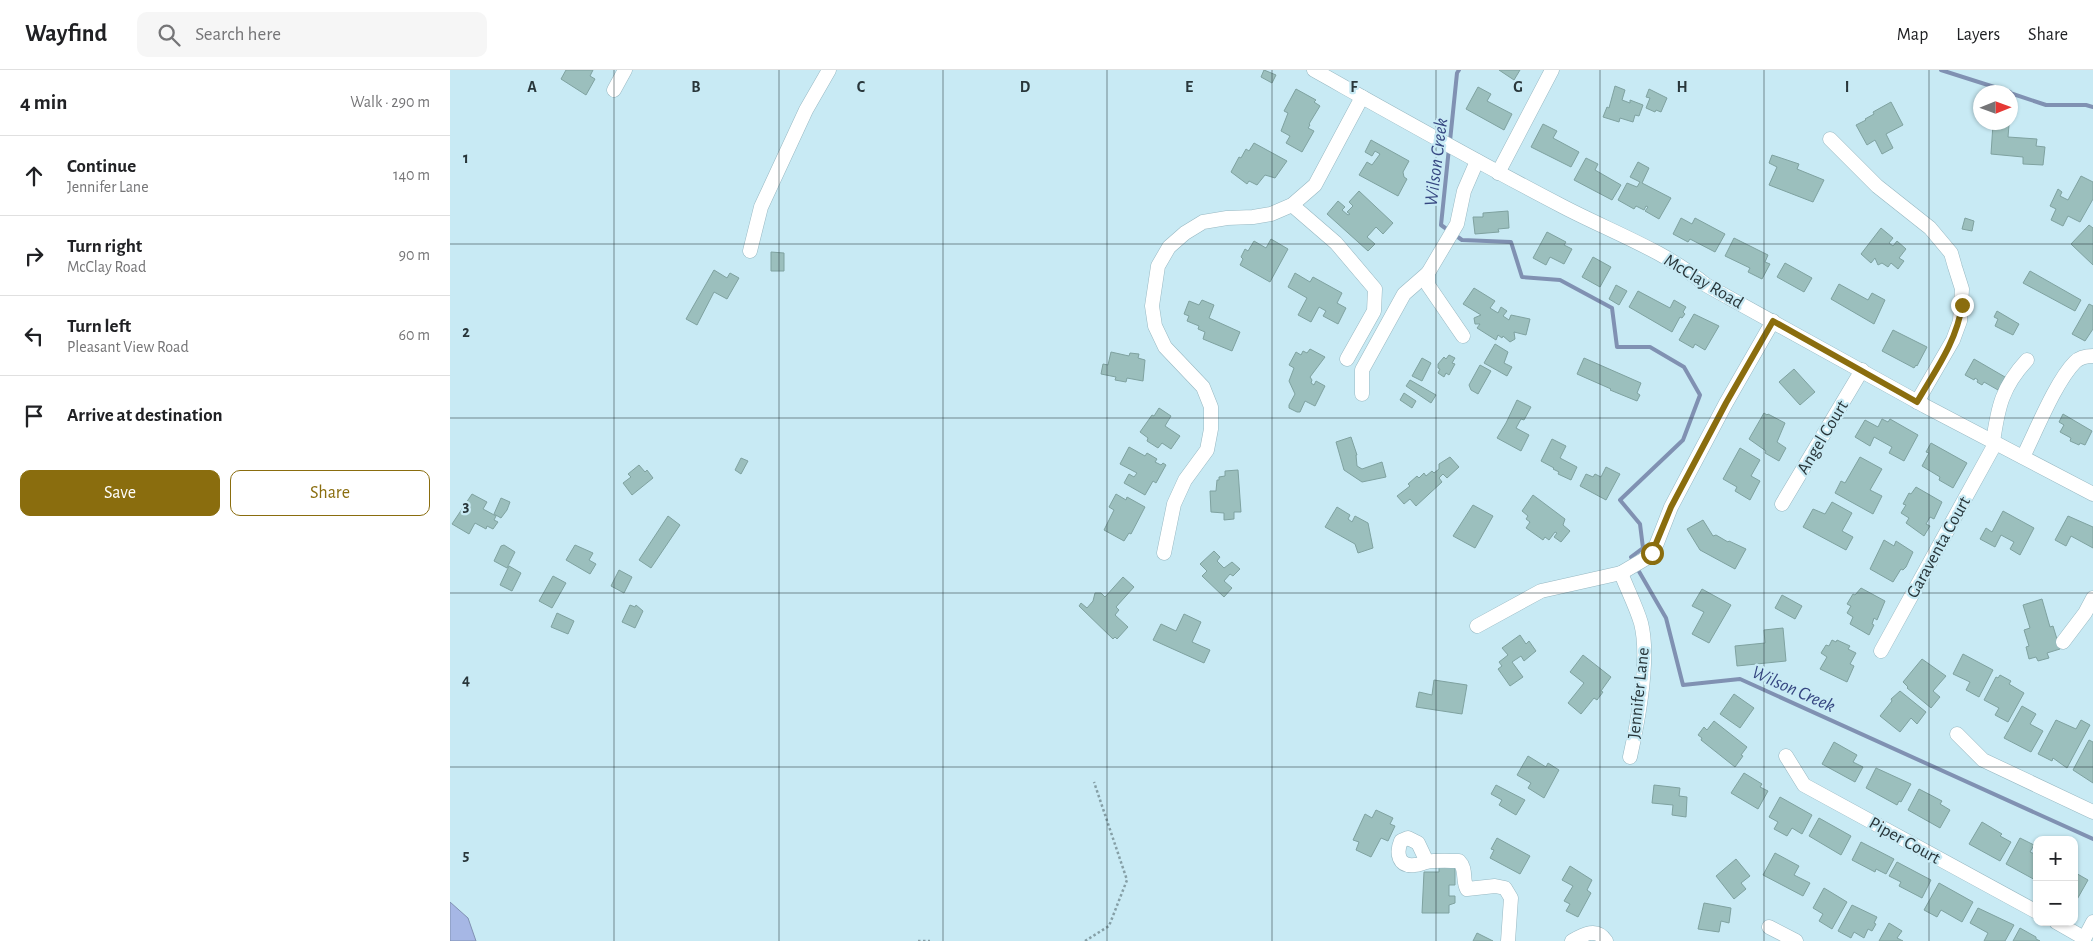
<!DOCTYPE html>
<html lang="en">
<head>
<meta charset="utf-8">
<style>
  body { margin:0; font-family:"Alegreya Sans",sans-serif; background:#f6f6f6; color:#202124 }
  .controls { position:absolute; right:15px; bottom:15px; display:grid; overflow:hidden; border-radius:10px; box-shadow:0 1px 4px #0004 }
  .controls button { width:45px; height:45px; display:grid; place-items:center; padding:0; border:0; border-bottom:1px solid #e0e0e0; background:#fff; color:#202124; font:25px sans-serif }
  .compass { position:absolute; left:1523px; top:15px; width:45px; height:45px; border-radius:50%; background:#fff; box-shadow:0 1px 4px #0004; rotate:89deg }
  .stop { position:absolute; width:15px; height:15px; margin:-11px; border:4px solid #8a6d0e; border-radius:50%; background:#fff }
  .stop.end { background:#8a6d0e; border-color:#fff; box-shadow:0 1px 5px #0008 }
  .list { margin:0; padding:0; list-style:none }
  h2 { display:flex; justify-content:space-between; align-items:center; height:65px; margin:0; padding:0 20px; font-size:21px }
  h2 small { font-size:16px; font-weight:400; color:#757577 }
  .list li { display:grid; grid-template-columns:32px 1fr auto; gap:15px; align-items:center; box-sizing:border-box; height:80px; padding:0 20px; border-top:1px solid #e0e0e0 }
  .list b { display:block; font-size:19px; white-space:nowrap }
  .list p { margin:0; font-size:16px; white-space:nowrap; color:#757577 }
  .list em { font-size:16px; font-style:normal; color:#757577 }
  .actions { display:flex; gap:10px; padding:15px 20px }
  .actions a { flex:1; padding:11px 0; border:1px solid #8a6d0e; border-radius:10px; text-align:center; font-size:18px; color:#8a6d0e }
  .actions .main { background:#8a6d0e; color:#fff }
  .icon { flex:none; width:28px; height:28px; fill:none; stroke:currentColor; stroke-width:2; stroke-linecap:round; stroke-linejoin:round }
  .map { position:relative; flex:none; width:1643px; height:871px; overflow:hidden }
  header { display:flex; align-items:center; gap:30px; box-sizing:border-box; height:70px; padding:0 25px; background:#fff; border-bottom:1px solid #e0e0e0 }
  header strong { font-size:24px }
  nav { display:flex; gap:28px; margin-inline-start:auto; font-size:18px }
  .search { width:350px; height:45px; background:#f6f6f6; display:flex; align-items:center; gap:12px; box-sizing:border-box; padding:0 18px; border-radius:10px; color:#757577; font-size:19px }
  main { display:flex }
  aside { flex:1; background:#fff }
  .map>svg:first-child { display:block }
</style>
</head>
<body>
<header>
<strong>Wayfind</strong>
<div class="search"><svg class="icon" aria-label="search" viewBox="0 0 24 24"><circle cx="10" cy="10" r="6"/><path d="M15 15l6 6"/></svg>Search here</div>
<nav><a>Map</a><a>Layers</a><a>Share</a></nav>
</header>
<main>
<aside>
<h2>4 min<small>Walk · 290 m</small></h2>
<ul class="list">
<li><svg class="icon" aria-label="ahead" viewBox="0 0 24 24"><path d="M12 20V5M6 11l6-6 6 6"/></svg><div><b>Continue</b><p>Jennifer Lane</p></div><em>140 m</em></li>
<li><svg class="icon" aria-label="right" viewBox="0 0 24 24"><path d="M7 20v-9h11M14 6l5 5-5 5"/></svg><div><b>Turn right</b><p>McClay Road</p></div><em>90 m</em></li>
<li><svg class="icon" aria-label="left" viewBox="0 0 24 24"><path d="M17 20v-9H6M10 6l-5 5 5 5"/></svg><div><b>Turn left</b><p>Pleasant View Road</p></div><em>60 m</em></li>
<li><svg class="icon" aria-label="arrive" viewBox="0 0 24 24"><path d="M6 21V4h12l-3 4 3 4H6"/></svg><div><b>Arrive at destination</b></div></li>
</ul>
<div class="actions"><a class="main">Save</a><a>Share</a></div>
</aside>
<div class="map">
<svg width="1643" height="871" viewBox="0 0 1643 871">
  <rect width="100%" height="100%" fill="#c8eaf4"/>
  <polygon fill="#a6b7e5" stroke="#8091b2" points="0,832 18,848 26,871 0,871"/>
  <g fill="none" stroke-linecap="round" stroke-linejoin="round">
    <g stroke="#8091b2" stroke-width="4">
      <polyline points="1491,0 1560,22"/>
      <polyline points="1560,23 1596,35 1636,35 1643,37"/>
      <polyline points="1000,71 1007,3 1009,0"/>
      <polyline points="999,78 991,155 1012,170 1061,172 1072,207 1110,210 1162,238 1167,277 1200,277 1234,297 1250,325 1233,370 1170,430 1190,454 1193,478 1181,487 1184,492"/>
      <polyline points="1187,498 1216,548 1233,615 1290,609 1643,769"/>
    </g>
  </g>
  <g fill="#9bbfbd" stroke="#7fa2a0">
    <polygon points="116,0 143,0 140,6 145,9 136,25 111,9"/>
    <polygon points="814,0 826,5 822,13 811,7"/>
    <polygon points="1049,0 1070,0 1064,10"/>
    <polygon points="1165,16 1175,20 1172,30 1180,33 1180,30 1193,35 1189,46 1185,45 1183,52 1170,48 1169,52 1153,47 1157,37 1159,38"/>
    <polygon points="1028,17 1041,24 1037,31 1062,44 1054,60 1016,39"/>
    <polygon points="846,19 866,30 864,32 870,36 859,54 860,55 858,58 864,61 852,82 836,73 840,66 831,61 838,43 834,41"/>
    <polygon points="1199,19 1217,28 1211,42 1206,40 1205,42 1196,38 1200,28 1196,27"/>
    <polygon points="1441,32 1453,55 1436,64 1443,78 1432,84 1425,70 1417,75 1406,55 1416,50 1415,49 1424,44 1423,42"/>
    <polygon points="1093,54 1107,61 1103,68 1129,82 1121,97 1081,77"/>
    <polygon points="1543,54 1559,55 1558,67 1587,69 1586,76 1595,77 1593,95 1573,94 1573,87 1541,84"/>
    <polygon points="921,70 959,91 953,102 954,107 957,109 948,126 909,105 917,92 922,95 930,84 925,81 922,86 915,82"/>
    <polygon points="804,73 837,91 825,108 815,105 807,115 799,111 797,114 781,102 789,87 791,88 796,79 799,81"/>
    <polygon points="1322,85 1349,94 1347,99 1374,110 1363,132 1319,115 1327,97 1319,93"/>
    <polygon points="1136,88 1148,94 1145,100 1171,115 1162,130 1124,110"/>
    <polygon points="1188,92 1199,98 1192,113 1221,128 1209,149 1195,141 1198,137 1196,136 1194,140 1186,136 1184,139 1168,130 1177,113 1187,117 1190,112 1180,107"/>
    <polygon points="1631,106 1643,112 1643,129 1630,152 1618,146 1613,156 1601,150 1606,139 1600,136 1608,119 1612,122 1610,126 1618,130"/>
    <polygon points="909,121 943,153 933,164 926,157 917,167 925,174 918,181 877,144 888,131 895,137 892,140 898,145 900,144 897,142 903,136 899,132"/>
    <polygon points="1058,141 1059,158 1048,159 1049,162 1025,164 1023,147 1033,147 1033,143"/>
    <polygon points="1231,148 1242,154 1245,148 1275,164 1265,182 1240,169 1238,172 1223,164"/>
    <polygon points="1515,148 1524,151 1522,161 1512,159"/>
    <polygon points="1639,155 1643,158 1643,195 1621,174"/>
    <polygon points="1431,158 1443,168 1439,173 1443,176 1447,171 1456,179 1449,188 1454,191 1448,199 1441,193 1438,197 1432,193 1428,195 1425,188 1421,193 1411,184"/>
    <polygon points="1097,162 1116,172 1114,175 1122,179 1114,194 1100,187 1096,195 1083,188"/>
    <polygon points="1284,168 1318,185 1315,192 1320,194 1312,209 1298,202 1300,198 1275,186"/>
    <polygon points="821,169 838,179 820,212 790,195 793,189 791,187 795,179 798,181 804,171 816,178"/>
    <polygon points="321,182 334,183 334,201 321,201"/>
    <polygon points="1143,187 1161,197 1150,217 1132,207"/>
    <polygon points="1335,193 1362,208 1354,222 1327,207"/>
    <polygon points="264,200 277,208 280,203 289,208 277,229 264,222 247,255 236,249"/>
    <polygon points="1580,201 1631,230 1625,241 1573,213"/>
    <polygon points="845,203 860,212 863,207 892,223 887,233 896,238 888,254 873,246 876,241 869,237 861,252 848,245 857,228 838,217"/>
    <polygon points="1389,214 1418,230 1422,223 1435,230 1424,254 1381,229"/>
    <polygon points="1166,215 1177,221 1169,235 1159,229"/>
    <polygon points="1024,218 1045,231 1040,238 1048,243 1051,237 1057,241 1053,246 1059,250 1061,245 1080,249 1076,265 1064,262 1065,269 1060,272 1053,266 1052,268 1048,265 1046,270 1027,258 1030,254 1025,254 1024,248 1031,245 1013,234"/>
    <polygon points="1188,221 1220,238 1224,230 1236,237 1233,242 1235,244 1232,248 1230,247 1222,262 1179,237"/>
    <polygon points="752,230 764,235 759,248 790,262 782,281 753,269 755,262 748,259 749,256 737,251 739,246 734,244 739,231 749,235"/>
    <polygon points="1639,234 1643,236 1643,259 1635,271 1622,264"/>
    <polygon points="1547,241 1569,254 1563,265 1545,256 1548,249 1544,247"/>
    <polygon points="1244,244 1269,256 1255,280 1245,274 1243,278 1229,270"/>
    <polygon points="1443,260 1477,277 1467,296 1466,295 1464,298 1432,281"/>
    <polygon points="1045,274 1058,282 1054,293 1062,297 1057,306 1034,293"/>
    <polygon points="860,279 875,287 860,307 862,310 861,313 864,315 866,311 875,316 865,336 855,331 850,342 847,342 839,338 839,335 845,324 839,311 844,298 839,295 846,282 851,285 853,281 857,283"/>
    <polygon points="661,282 679,286 680,283 689,284 688,288 695,290 693,311 677,308 676,312 665,310 666,307 651,304 653,294 658,295"/>
    <polygon points="999,285 1005,288 1002,293 1005,294 999,305 996,303 994,307 988,303 990,299 988,298 988,294 994,287 996,289"/>
    <polygon points="972,288 981,293 972,311 962,306"/>
    <polygon points="1134,288 1191,313 1187,323 1190,325 1187,331 1160,320 1161,319 1127,304"/>
    <polygon points="1524,289 1555,307 1548,320 1534,312 1532,315 1527,312 1528,310 1525,308 1524,310 1515,305"/>
    <polygon points="1030,295 1041,301 1028,324 1021,320 1019,315"/>
    <polygon points="1344,299 1365,322 1350,335 1329,312"/>
    <polygon points="960,310 986,325 981,333 956,316"/>
    <polygon points="954,323 966,331 962,338 950,330"/>
    <polygon points="1067,330 1081,337 1074,350 1071,349 1066,358 1079,365 1071,381 1047,368 1056,353"/>
    <polygon points="709,338 721,346 715,356 730,366 721,379 712,373 708,378 697,371 698,368 690,362 702,345 704,346"/>
    <polygon points="1314,343 1317,345 1318,344 1335,353 1327,372 1336,378 1329,391 1315,383 1316,381 1299,369"/>
    <polygon points="1613,344 1642,361 1635,375 1630,373 1629,375 1620,371 1621,368 1610,362 1614,355 1609,352"/>
    <polygon points="1432,349 1438,352 1440,349 1468,365 1454,391 1439,383 1442,377 1424,367 1420,376 1405,367 1415,350 1428,357"/>
    <polygon points="901,367 907,385 906,385 907,396 912,399 932,392 936,407 912,412 894,400 886,372"/>
    <polygon points="1102,369 1116,376 1110,388 1127,397 1121,410 1108,404 1109,402 1103,399 1104,398 1091,391"/>
    <polygon points="1481,373 1517,393 1503,418 1489,410 1490,407 1472,396 1479,383 1476,382"/>
    <polygon points="679,377 695,386 697,383 707,389 705,392 711,395 713,393 716,395 706,413 703,411 695,425 674,413 679,404 684,407 687,403 670,394"/>
    <polygon points="1290,378 1310,390 1301,406 1310,411 1300,430 1285,421 1287,417 1273,409"/>
    <polygon points="1000,387 1009,397 997,408 993,404 989,408 992,412 966,436 960,429 954,434 947,426 960,416 958,414 967,406 969,408 974,403 976,406 982,401 984,403 989,399 989,394"/>
    <polygon points="1410,387 1432,399 1420,420 1432,426 1423,444 1385,423 1391,411 1395,413"/>
    <polygon points="291,388 298,391 291,404 285,400"/>
    <polygon points="189,395 195,402 197,400 203,408 182,425 173,413 181,407 178,404"/>
    <polygon points="1156,397 1170,404 1156,430 1130,416 1136,404 1143,407 1145,404 1151,407"/>
    <polygon points="788,400 791,442 784,442 784,449 774,450 774,443 761,442 760,421 766,421 767,410 769,410 769,407 775,406 775,401"/>
    <polygon points="1466,417 1492,432 1484,449 1480,447 1476,454 1480,456 1474,466 1456,453 1459,448 1451,443 1456,435 1453,434 1459,423 1461,424"/>
    <polygon points="22,424 37,432 33,439 46,446 44,450 48,452 43,459 37,456 36,459 25,453 19,464 2,454"/>
    <polygon points="666,424 676,430 677,427 695,437 681,464 679,463 674,471 654,460 664,440 659,437"/>
    <polygon points="1083,425 1115,449 1113,455 1120,461 1111,472 1104,467 1107,463 1105,462 1099,470 1095,467 1093,470 1076,458 1080,452 1076,449 1078,446 1072,441"/>
    <polygon points="51,428 60,432 57,440 51,448 44,444"/>
    <polygon points="1382,432 1402,443 1392,461 1403,467 1396,480 1353,457 1363,439 1375,444"/>
    <polygon points="1023,435 1043,446 1025,478 1003,466"/>
    <polygon points="887,437 900,445 898,449 902,452 905,446 918,453 923,478 908,483 905,474 875,457"/>
    <polygon points="1553,441 1584,458 1570,485 1560,479 1564,472 1551,465 1545,477 1530,469 1536,458 1542,462"/>
    <polygon points="218,446 230,455 201,498 189,490"/>
    <polygon points="1618,446 1643,457 1643,478 1621,466 1616,476 1605,470"/>
    <polygon points="1253,450 1263,466 1266,465 1278,472 1279,471 1296,479 1285,499 1250,480 1237,459"/>
    <polygon points="1434,470 1444,476 1446,471 1463,482 1456,497 1453,500 1451,499 1443,512 1420,499"/>
    <polygon points="54,475 65,482 57,498 44,491 51,476"/>
    <polygon points="125,475 143,483 139,490 146,494 140,504 116,490"/>
    <polygon points="764,481 770,487 767,491 774,498 782,492 790,499 783,506 780,504 774,511 782,518 774,527 752,506 757,501 750,494"/>
    <polygon points="59,496 71,503 62,521 50,515"/>
    <polygon points="169,500 182,507 174,523 161,516"/>
    <polygon points="103,506 116,513 102,538 89,531"/>
    <polygon points="673,507 684,517 666,537 669,540 665,545 678,557 667,569 665,567 663,569 629,536 631,533 637,538 643,531 645,523 651,523 655,527"/>
    <polygon points="1411,518 1435,531 1427,550 1424,548 1422,554 1424,555 1419,565 1400,554 1403,547 1397,543 1401,536 1397,534 1403,524 1405,525"/>
    <polygon points="1252,519 1281,535 1259,573 1242,564 1254,542 1242,536"/>
    <polygon points="1332,525 1352,536 1345,549 1325,538"/>
    <polygon points="1592,529 1600,557 1603,556 1610,579 1597,583 1599,588 1588,591 1586,587 1579,589 1576,577 1579,576 1574,560 1580,558 1573,535"/>
    <polygon points="180,535 185,537 186,535 193,541 185,558 172,552"/>
    <polygon points="107,543 124,551 118,564 101,557"/>
    <polygon points="734,544 751,552 742,572 760,580 754,593 703,570 711,554 726,561"/>
    <polygon points="1333,558 1336,591 1287,596 1285,576 1315,573 1314,560"/>
    <polygon points="1070,565 1076,574 1079,571 1086,581 1074,591 1071,586 1062,592 1073,607 1060,616 1048,599 1052,596 1049,592 1058,585 1052,578"/>
    <polygon points="1382,570 1386,572 1387,570 1400,576 1398,579 1406,583 1400,594 1404,596 1397,612 1370,599 1377,587 1371,583 1376,575 1379,576"/>
    <polygon points="1513,584 1543,600 1529,627 1516,620 1520,612 1503,604"/>
    <polygon points="1133,585 1161,607 1151,621 1153,622 1147,630 1144,628 1131,644 1118,633 1134,613 1120,602"/>
    <polygon points="1472,589 1496,606 1483,621 1490,627 1481,638 1457,618 1458,617 1453,612"/>
    <polygon points="1550,605 1561,611 1559,614 1574,623 1558,652 1545,645 1549,638 1534,630 1546,607 1548,608"/>
    <polygon points="984,610 1017,615 1012,644 966,637 969,622 982,625"/>
    <polygon points="1450,621 1476,642 1467,654 1461,648 1450,662 1430,646 1442,631 1441,629"/>
    <polygon points="1284,624 1304,638 1290,658 1270,644"/>
    <polygon points="1572,636 1586,644 1580,654 1593,661 1581,682 1554,668"/>
    <polygon points="1606,650 1626,659 1631,650 1640,655 1617,698 1603,688 1602,691 1588,684"/>
    <polygon points="1264,651 1297,677 1291,685 1293,686 1285,697 1251,670 1252,668 1248,665 1254,657 1257,660"/>
    <polygon points="1639,670 1643,672 1643,713 1623,700"/>
    <polygon points="1384,672 1407,685 1403,692 1413,697 1405,712 1372,694"/>
    <polygon points="1078,686 1096,697 1098,693 1109,700 1094,728 1078,718 1081,713 1067,705"/>
    <polygon points="1426,698 1461,714 1451,732 1449,731 1447,735 1416,718"/>
    <polygon points="1294,703 1312,714 1310,717 1318,721 1308,739 1281,723"/>
    <polygon points="1046,715 1075,730 1066,745 1049,735 1052,730 1041,724"/>
    <polygon points="1204,715 1230,718 1229,726 1237,727 1236,747 1222,745 1223,735 1202,733"/>
    <polygon points="1469,719 1492,731 1490,734 1500,740 1490,758 1458,740"/>
    <polygon points="1330,727 1362,745 1352,764 1342,758 1337,766 1324,759 1328,752 1319,747"/>
    <polygon points="926,740 943,748 940,754 945,756 938,771 931,768 921,787 906,780 909,772 903,770 915,744 922,748"/>
    <polygon points="1369,748 1401,766 1391,785 1359,766"/>
    <polygon points="1532,752 1552,764 1550,766 1561,772 1550,791 1519,774"/>
    <polygon points="1047,768 1080,786 1070,804 1040,788 1044,780 1041,779"/>
    <polygon points="1570,768 1584,775 1580,782 1587,785 1587,811 1556,794"/>
    <polygon points="1411,772 1444,789 1436,804 1426,799 1425,802 1402,790"/>
    <polygon points="1325,783 1349,796 1344,805 1360,813 1353,826 1313,805"/>
    <polygon points="1286,789 1300,806 1291,813 1296,819 1284,829 1266,806"/>
    <polygon points="1447,792 1481,810 1472,828 1449,816 1451,812 1439,806"/>
    <polygon points="1005,795 1005,815 999,815 999,826 1005,826 1005,833 999,835 999,843 972,843 974,802 989,802 989,796"/>
    <polygon points="1120,796 1142,810 1137,820 1141,823 1128,847 1116,841 1120,834 1114,831 1123,816 1112,810"/>
    <polygon points="1624,802 1638,810 1625,833 1624,832"/>
    <polygon points="1489,813 1523,832 1512,852 1491,840 1487,847 1474,840"/>
    <polygon points="1374,818 1397,832 1382,859 1369,851 1373,844 1363,838"/>
    <polygon points="1254,833 1281,838 1279,853 1271,851 1269,862 1248,859"/>
    <polygon points="1402,835 1427,847 1424,853 1426,854 1422,861 1418,859 1414,868 1404,862 1401,868 1388,861"/>
    <polygon points="1528,838 1564,855 1555,871 1534,871 1538,863 1520,853"/>
    <polygon points="1439,853 1452,861 1447,868 1453,871 1429,871"/>
    <polygon points="1570,858 1586,867 1586,869 1590,871 1563,871"/>
    <polygon points="1027,863 1043,871 1023,871"/>
  </g>
  <g fill="none" stroke-linecap="round" stroke-linejoin="round">
    <defs>
      <g id="minor">
        <path d="M864,0C946,46 1027,92 1110,135C1159,161 1214,180 1256,215L1475,336L1643,424"/>
        <polyline points="164,20 175,0"/>
        <polyline points="1380,69 1427,116 1480,158 1501,183 1505,197 1512,219 1510,251 1503,270 1467,332"/>
        <polyline points="1048,103 1102,0"/>
        <polyline points="842,135 886,173 925,219 924,241 897,289"/>
        <polyline points="300,181 311,137 356,40 379,0"/>
        <polyline points="978,203 978,215 1013,266"/>
        <polyline points="912,324 912,300 954,224 978,203 1007,154 1014,121 1027,91"/>
        <path d="M1543,372C1548,337 1552,317 1577,290"/>
        <path d="M1573,387C1586,361 1606,311 1625,292C1630,287 1637,286 1643,286"/>
        <polyline points="1332,434 1412,300"/>
        <polyline points="714,483 724,434 735,410 757,380 761,359 761,337 753,317 715,277 705,256 702,236 708,196 719,177 735,163 753,152 777,148 803,147 821,144 842,135 865,115 912,27"/>
        <polyline points="1027,556 1091,521 1171,503"/>
        <polyline points="1613,572 1635,543 1643,528"/>
        <polyline points="1431,581 1545,374"/>
        <polyline points="1507,664 1533,690 1643,742"/>
        <polyline points="1336,686 1354,715 1587,842"/>
        <path d="M1180,687C1188,651 1200,588 1191,553C1186,536 1177,519 1171,503L1200,486L1207,473L1221,437L1276,333L1323,251"/>
        <path d="M977,792L968,773L958,768L951,771C946,783 948,797 965,795C969,795 972,793 976,792C987,790 999,791 1009,791C1017,799 1012,810 1017,819L1045,816L1055,818L1061,828L1058,871"/>
        <polyline points="1606,852 1634,868"/>
        <polyline points="1319,857 1346,871"/>
        <path d="M1122,871C1134,864 1147,857 1156,871"/>
        <polyline points="1633,871 1643,852"/>
      </g>
    </defs>
    <use href="#minor" stroke="#97b8c2" stroke-width="15"/>
    <g stroke="#859fa6" stroke-width="2.5" stroke-dasharray="2.5 2.5" stroke-linecap="butt">
      <polyline points="468,871 480,871"/>
      <polyline points="635,871 659,856 677,810 644,712"/>
    </g>
    <use href="#minor" stroke="#fff" stroke-width="14"/>
  </g>
  <g fill="none" stroke-linecap="round" stroke-linejoin="round">
    <path stroke="#8a6d0e" stroke-width="6" d="M1202,483L1221,437L1276,333L1323,251L1467,332C1485,301 1507,271 1512,235"/>
  </g>
  <path fill="none" stroke="#29373b" stroke-width="1" stroke-opacity="0.55" d="M164,0V871M329,0V871M493,0V871M657,0V871M822,0V871M986,0V871M1150,0V871M1314,0V871M1479,0V871M0,174H1643M0,348H1643M0,523H1643M0,697H1643"/>
  <g text-anchor="middle" stroke-width="4.5" stroke-linejoin="round" paint-order="stroke">
    <g font-size="18" fill="#29373b" stroke="#c8eaf4">
      <text transform="translate(1254 211) rotate(31)" y="6">McClay Road</text>
      <text transform="translate(1372 367) rotate(-59)" y="6">Angel Court</text>
      <text transform="translate(1488 477) rotate(-61)" y="6">Garaventa Court</text>
      <text transform="translate(1188 623) rotate(-84)" y="6">Jennifer Lane</text>
      <text transform="translate(1455 770) rotate(29)" y="6">Piper Court</text>
    </g>
    <g font-size="19" font-style="italic" fill="#354680" stroke="#c8eaf4">
      <text transform="translate(985 92) rotate(-83)" y="7">Wilson Creek</text>
      <text transform="translate(1344 618) rotate(24)" y="7">Wilson Creek</text>
    </g>
  </g>
  <g font-size="16" text-anchor="middle" font-weight="bold" fill="#29373b" stroke="#c8eaf4" stroke-width="4.5" stroke-linejoin="round" paint-order="stroke">
    <text x="82" y="22">A</text>
    <text x="246" y="22">B</text>
    <text x="411" y="22">C</text>
    <text x="575" y="22">D</text>
    <text x="739" y="22">E</text>
    <text x="904" y="22">F</text>
    <text x="1068" y="22">G</text>
    <text x="1232" y="22">H</text>
    <text x="1397" y="22">I</text>
    <text x="16" y="93">1</text>
    <text x="16" y="267">2</text>
    <text x="16" y="441">3</text>
    <text x="16" y="615">4</text>
    <text x="16" y="790">5</text>
  </g>
</svg>
<div class="controls">
<button>+</button>
<button>−</button>
</div>
<svg class="compass" viewBox="-18 -18 36 36"><path d="M0-13l5 13h-10z" fill="#e53935"/><path d="M0 13l5-13h-10z" fill="#757577"/></svg>
<div class="stop" style="left:1202px;top:483px"></div>
<div class="stop end" style="left:1512px;top:235px"></div>
</div>
</main>
</body>
</html>
